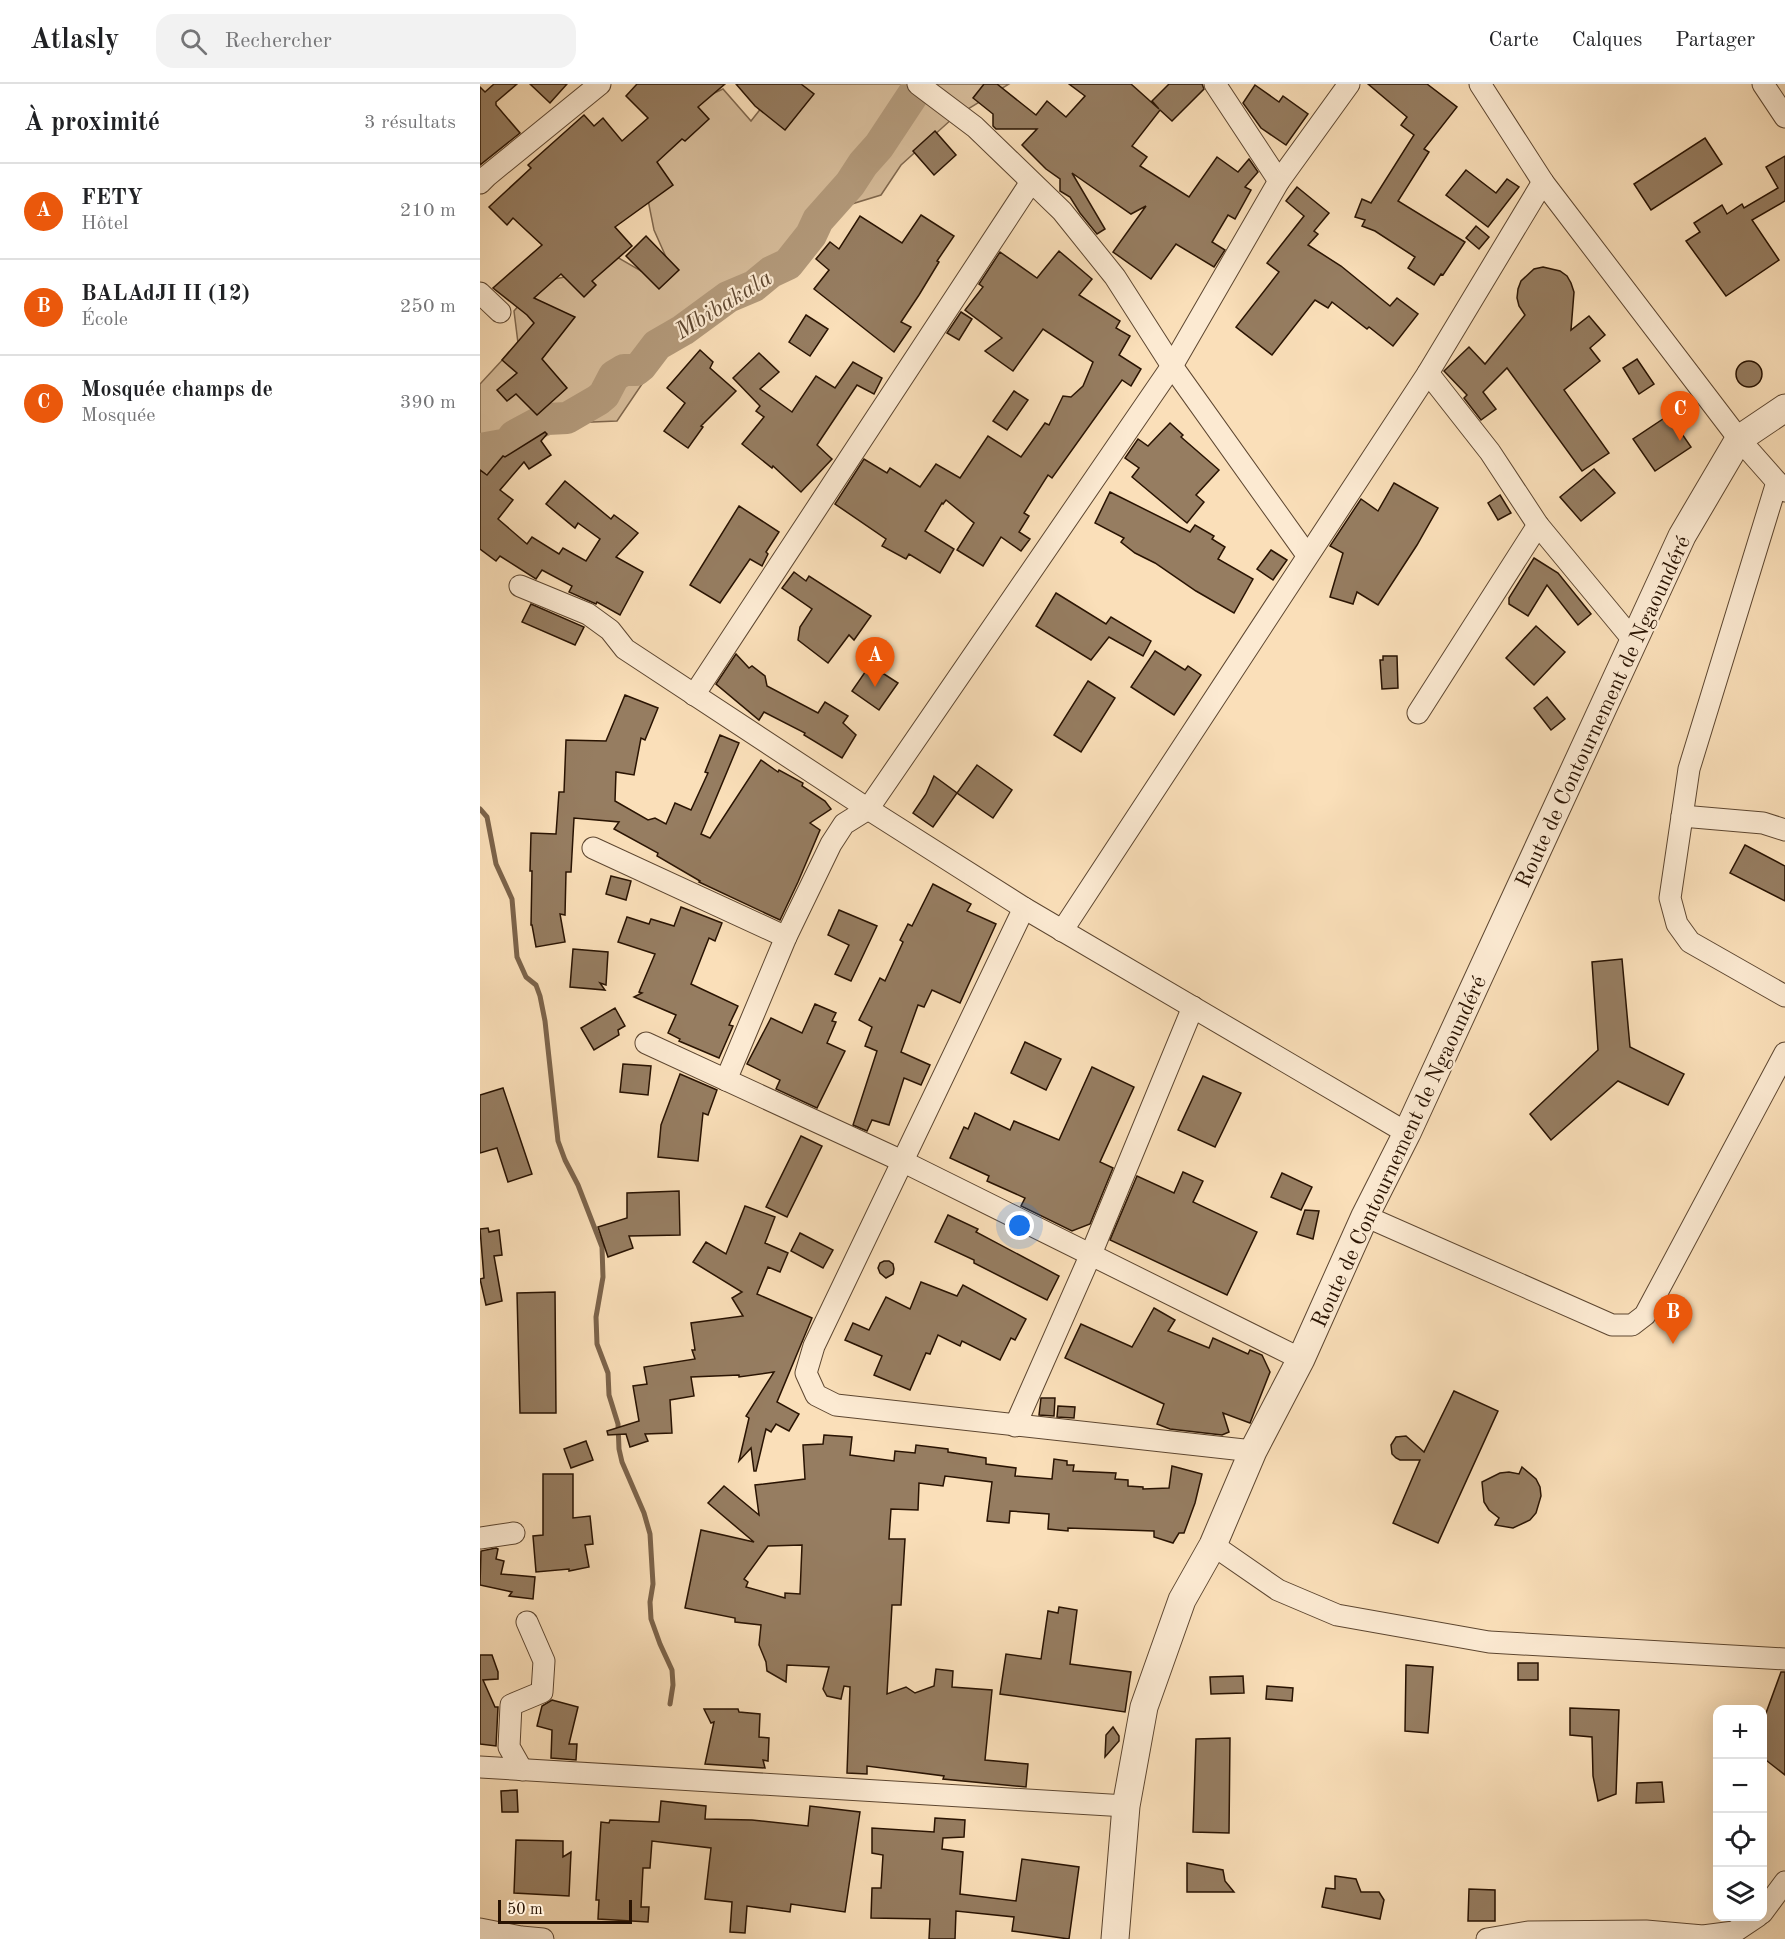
<!DOCTYPE html>
<html lang="fr">
<head>
<meta charset="utf-8">
<style>
  body { margin:0; font-family:"Old Standard TT",serif; background:#f2f2f2; color:#202124 }
  .controls { position:absolute; right:18px; bottom:18px; display:grid; overflow:hidden; border-radius:12px; box-shadow:0 6px 24px #0002 }
  .controls button { width:54px; height:54px; display:grid; place-items:center; padding:0; border:0; border-bottom:2px solid #e0e0e0; background:#fff; color:#202124; font:30px sans-serif }
  .scale { position:absolute; left:18px; bottom:15px; width:134px; box-sizing:border-box; padding-left:6px; border:3px solid #291302; border-top:0; font-size:16px; line-height:21px; white-space:nowrap; color:#291302; -webkit-text-stroke:4px #fcead2; paint-order:stroke }
  .you { position:absolute; left:540px; top:1142px; width:21px; height:21px; margin:-15px; border:4px solid #fff; border-radius:50%; background:#1a73e8; box-shadow:0 0 0 9px #1a73e833 }
  .badge { display:grid; place-items:center; width:39px; height:39px; border-radius:50%; background:#ea580c; color:#fff; font-size:20px; font-weight:700 }
  .pin { position:absolute; translate:-50% -50px; filter:drop-shadow(0 2px 3px #0008) }
  .pin::after { content:''; position:absolute; top:32px; width:21px; height:18px; background:inherit; clip-path:polygon(0 0,100% 0,50% 100%) }
  .list { margin:0; padding:0; list-style:none }
  h2 { display:flex; justify-content:space-between; align-items:center; height:78px; margin:0; padding:0 24px; font-size:26px }
  h2 small { font-size:20px; font-weight:400; color:#757577 }
  .list li { display:grid; grid-template-columns:39px 1fr auto; gap:18px; align-items:center; box-sizing:border-box; height:96px; padding:0 24px; border-top:2px solid #e0e0e0 }
  .list b { display:block; font-size:22px; white-space:nowrap }
  .list p { margin:0; font-size:20px; white-space:nowrap; color:#757577 }
  .list em { font-size:20px; font-style:normal; color:#757577 }
  .icon { flex:none; width:33px; height:33px; fill:none; stroke:currentColor; stroke-width:2; stroke-linecap:round; stroke-linejoin:round }
  .map { position:relative; flex:none; width:1305px; height:1855px; overflow:hidden }
  header { display:flex; align-items:center; gap:36px; box-sizing:border-box; height:84px; padding:0 30px; background:#fff; border-bottom:2px solid #e0e0e0 }
  header strong { font-size:28px }
  nav { display:flex; gap:33px; margin-inline-start:auto; font-size:21px }
  .search { width:420px; height:54px; background:#f2f2f2; display:flex; align-items:center; gap:15px; box-sizing:border-box; padding:0 21px; border-radius:18px; color:#757577; font-size:22px }
  main { display:flex }
  aside { flex:1; background:#fff }
  .map>svg:first-child { display:block }
</style>
</head>
<body>
<header>
<strong>Atlasly</strong>
<div class="search"><svg class="icon" aria-label="search" viewBox="0 0 24 24"><circle cx="10" cy="10" r="6"/><path d="M15 15l6 6"/></svg>Rechercher</div>
<nav><a>Carte</a><a>Calques</a><a>Partager</a></nav>
</header>
<main>
<aside>
<h2>À proximité<small>3 résultats</small></h2>
<ul class="list">
<li><span class="badge">A</span><div><b>FETY</b><p>Hôtel</p></div><em>210 m</em></li>
<li><span class="badge">B</span><div><b>BALAdJI II (12)</b><p>École</p></div><em>250 m</em></li>
<li><span class="badge">C</span><div><b>Mosquée champs de</b><p>Mosquée</p></div><em>390 m</em></li>
</ul>
</aside>
<div class="map">
<svg width="1305" height="1855" viewBox="0 0 1305 1855">
  <rect width="100%" height="100%" fill="#fadfb9"/>
  <filter id="stains"><feTurbulence type="fractalNoise" baseFrequency=".00333" numOctaves="4"/><feColorMatrix values="0 0 0 0 .2 0 0 0 0 .09 0 0 0 0 .02 0 0 0 .5 -.17"/></filter>
  <radialGradient id="worn" r=".72"><stop offset=".6" stop-color="#630" stop-opacity="0"/><stop offset="1" stop-color="#630" stop-opacity=".3"/></radialGradient>
  <polygon fill="#d6bc9a" stroke="#80684e" stroke-width="1.5" points="300,0 529,0 473,34 421,81 401,111 349,127 320,182 256,224 185,266 137,337 64,340 0,364 0,300 38,259 34,227 59,198 95,191 130,169 161,187 190,182 174,146 167,111 170,61 219,16 243,5 271,37"/>
  <g fill="none" stroke-linecap="round" stroke-linejoin="round">
    <polyline stroke="#7c644b" stroke-width="5" points="0,725 7,733 16,780 32,815 37,873 46,893 56,901 60,912 65,937 78,1057 85,1076 98,1101 122,1163 123,1193 116,1233 117,1260 128,1289 129,1311 138,1340 139,1365 142,1378 164,1429 170,1450 173,1500 170,1518 171,1535 180,1560 192,1586 193,1601 190,1620"/>
    <polyline stroke="#b39a7b" stroke-width="32" points="0,375 6,364 28,360 34,352 58,339 67,335 87,334 118,316 124,311 134,292 144,286 156,286 161,282 177,261 203,246 248,213 274,202 291,188 308,180 331,151 338,136 370,100 383,80 399,62 440,0"/>
  </g>
  <g fill="#967d61" stroke="#291302" stroke-width="1.5" fill-rule="evenodd">
    <polygon points="14,0 37,0 16,18 16,21 40,49 0,81 0,3 5,8"/>
    <polygon points="50,0 87,0 70,19"/>
    <polygon points="157,0 245,0 218,23 229,35 205,57 202,55 177,78 193,101 135,143 152,162 112,197 116,201 104,213 81,190 54,214 95,233 62,275 87,304 57,331 36,310 27,317 17,306 37,289 22,276 54,239 47,231 13,204 62,161 33,134 27,141 9,123 51,84 48,81 104,31 114,42 123,34 142,57 168,34 146,12"/>
    <polygon points="256,0 321,0 334,10 305,46 275,22"/>
    <polygon points="504,0 517,0 556,31 567,17 586,33 605,12 589,0 651,0 679,25 672,17 689,0 722,0 724,5 692,37 680,26 652,62 667,73 660,82 709,113 737,73 758,88 769,75 778,88 765,103 771,106 755,135 748,131 732,158 745,166 734,183 696,160 671,195 633,168 666,122 651,130 592,89 625,145 617,150 600,129 590,113 580,107 580,95 566,85 542,61 557,45 516,45 513,42 513,30 493,14"/>
    <polygon points="888,0 947,0 977,23 944,65 949,68 918,117 985,158 963,191 961,190 954,201 928,184 935,173 895,147 882,142 885,136 875,133 882,115 891,119 934,51 921,41 927,33"/>
    <polygon points="775,1 799,18 803,12 828,30 806,61 781,44 763,19"/>
    <polygon points="455,47 476,71 454,91 433,67"/>
    <polygon points="1225,54 1242,80 1171,126 1154,100"/>
    <polygon points="1305,72 1305,117 1272,136 1299,176 1246,212 1206,157 1220,148 1214,139 1242,121 1247,130 1262,120 1264,124 1298,104 1286,83"/>
    <polygon points="986,86 1016,109 1027,95 1039,103 1008,143 966,111"/>
    <polygon points="817,103 849,129 834,147 838,150 828,161 861,182 910,222 917,214 938,230 913,262 889,243 887,245 852,218 848,224 835,216 792,271 756,243 799,188 787,179 824,132 806,117"/>
    <polygon points="441,131 474,152 457,177 459,178 439,211 421,238 431,243 414,268 334,205 349,186 336,175 350,158 359,165 380,132 422,159"/>
    <polygon points="996,142 1009,153 999,165 986,154"/>
    <polygon points="166,152 199,186 179,205 146,172"/>
    <polygon points="579,167 612,195 599,211 640,237 636,244 650,252 639,271 661,285 651,302 642,296 572,394 568,391 544,429 549,432 539,448 550,455 541,467 521,453 503,482 477,466 494,439 466,416 463,420 462,419 445,447 474,465 460,489 429,470 426,475 402,462 406,455 355,420 384,375 407,389 410,384 440,403 456,380 480,394 508,352 541,373 565,339 569,341 583,312 591,313 603,302 613,278 563,245 533,287 505,267 522,254 485,226 503,203 499,200 520,168 557,194"/>
    <polygon points="1063,183 1080,187 1087,192 1091,199 1094,208 1091,246 1109,232 1125,251 1110,264 1120,277 1084,306 1129,369 1102,387 1027,284 1003,308 1016,325 1001,336 984,314 987,311 964,287 989,263 1005,280 1045,231 1039,222 1037,214 1038,205 1041,197 1054,185"/>
    <polygon points="481,228 492,235 479,256 467,249"/>
    <polygon points="326,231 348,245 330,272 309,258"/>
    <polygon points="220,266 233,278 230,284 256,307 221,342 223,343 208,364 184,347 205,319 187,304"/>
    <polygon points="279,269 299,288 280,305 312,328 336,292 355,304 373,278 402,294 394,310 377,301 337,361 352,375 321,408 293,382 292,384 262,360 284,333 276,327 280,322 253,294"/>
    <polygon points="1157,275 1174,300 1159,310 1143,284"/>
    <circle cx="1269" cy="290" r="13"/>
    <polygon points="534,307 548,316 527,346 513,337"/>
    <polygon points="1189,331 1211,363 1175,387 1153,355"/>
    <polygon points="690,339 703,351 701,353 739,386 716,411 724,418 707,439 652,393 659,384 645,374 658,355 668,362"/>
    <polygon points="65,348 67,350 61,357 71,371 49,385 44,378 20,406 33,416 18,435 47,460 52,453 79,470 83,464 106,477 120,455 98,439 95,444 66,420 85,397 131,435 134,431 149,442 158,449 136,473 163,488 140,531 117,518 116,520 89,508 92,502 62,486 56,495 20,472 16,477 0,465 0,386 7,391 23,372 25,373"/>
    <polygon points="1114,385 1135,409 1101,437 1080,413"/>
    <polygon points="914,399 958,424 937,461 898,521 877,508 873,520 850,513 863,469 850,462 881,415 898,427"/>
    <polygon points="630,408 710,448 715,441 734,452 732,455 745,463 738,475 773,495 754,529 716,507 675,479 655,469 641,458 644,454 615,439"/>
    <polygon points="1020,411 1031,429 1018,436 1008,419"/>
    <polygon points="259,422 299,448 286,468 288,470 282,482 270,475 240,519 210,501"/>
    <polygon points="791,466 807,476 793,496 777,485"/>
    <polygon points="1054,474 1078,489 1111,530 1098,541 1067,501 1048,532 1029,520 1029,514"/>
    <polygon points="314,488 326,497 329,492 391,532 374,556 369,551 348,579 318,556 320,543 332,525 302,504"/>
    <polygon points="576,509 626,540 631,533 671,557 663,572 629,553 611,576 556,542"/>
    <polygon points="51,520 104,543 95,561 42,538"/>
    <polygon points="1056,542 1085,568 1054,601 1026,574"/>
    <polygon points="675,567 705,586 708,582 721,591 694,631 651,603"/>
    <polygon points="256,570 269,584 272,582 285,592 287,602 338,629 345,618 368,632 363,639 376,651 362,674 324,651 325,649 284,628 279,636 236,600"/>
    <polygon points="903,572 917,572 918,604 902,605 900,576 903,576"/>
    <polygon points="390,581 418,599 399,626 372,607"/>
    <polygon points="608,597 635,614 601,668 574,651"/>
    <polygon points="145,611 178,624 165,656 161,654 154,691 136,688 135,717 168,736 175,734 186,740 195,719 211,726 228,689 225,688 240,651 259,659 221,750 230,754 281,676 298,688 299,686 323,699 322,702 345,717 351,725 330,739 340,746 318,798 300,836 219,798 220,797 177,772 178,769 134,745 139,738 94,734 91,788 86,788 85,831 80,830 85,858 56,863 52,841 51,841 52,787 50,787 51,749 76,750 79,708 84,708 86,656 126,657"/>
    <polygon points="1067,613 1085,635 1071,646 1054,624"/>
    <polygon points="497,681 532,706 513,734 477,709"/>
    <polygon points="454,692 477,709 453,743 433,729 446,710"/>
    <polygon points="1265,761 1305,782 1305,817 1250,789"/>
    <polygon points="131,792 151,797 146,816 126,810"/>
    <polygon points="453,800 491,820 487,827 516,840 480,919 452,906 444,923 438,921 421,968 450,981 441,1001 424,994 409,1041 392,1036 387,1047 373,1041 397,967 385,962 392,943 379,936 400,894 405,897 423,858 420,856 428,840 432,842"/>
    <polygon points="201,823 242,839 235,857 229,854 211,900 258,922 249,941 253,942 239,974 199,957 200,955 188,949 196,931 154,913 162,909 159,908 175,870 138,858 147,833 169,840 171,835 194,842"/>
    <polygon points="359,826 397,842 371,897 355,890 369,861 348,851"/>
    <polygon points="93,865 128,868 126,901 120,899 125,906 90,903"/>
    <polygon points="1142,875 1150,963 1204,990 1188,1021 1138,997 1071,1056 1050,1030 1118,966 1112,878"/>
    <polygon points="335,920 356,929 352,937 356,938 347,959 365,967 337,1024 296,1005 300,996 267,980 291,934 322,949"/>
    <polygon points="135,924 145,942 138,946 139,951 114,966 101,944"/>
    <polygon points="545,958 581,975 566,1006 531,989"/>
    <polygon points="143,980 171,982 168,1011 140,1008"/>
    <polygon points="612,983 654,1003 620,1078 633,1084 610,1140 592,1147 541,1122 545,1114 507,1097 509,1092 470,1074 484,1043 488,1045 495,1029 530,1046 534,1037 579,1056"/>
    <polygon points="200,990 237,1006 228,1031 223,1029 218,1077 178,1073 181,1041"/>
    <polygon points="723,992 761,1009 735,1063 698,1046"/>
    <polygon points="23,1004 52,1090 28,1098 17,1064 0,1069 0,1011"/>
    <polygon points="321,1052 342,1062 307,1133 286,1123"/>
    <polygon points="703,1088 723,1097 713,1118 777,1148 747,1211 630,1156 657,1092 694,1109"/>
    <polygon points="802,1089 832,1103 821,1126 791,1113"/>
    <polygon points="199,1107 200,1151 149,1152 153,1164 128,1173 118,1143 147,1134 147,1109"/>
    <polygon points="265,1122 295,1133 285,1159 308,1169 300,1188 288,1183 277,1210 332,1234 297,1318 319,1330 309,1347 296,1340 291,1348 286,1345 276,1387 274,1387 271,1364 259,1377 269,1334 266,1332 294,1288 259,1293 259,1291 211,1293 214,1312 190,1316 192,1349 165,1350 168,1357 150,1363 146,1350 128,1351 127,1347 159,1337 153,1302 167,1300 164,1283 215,1275 212,1266 215,1266 211,1239 263,1232 252,1214 262,1208 213,1178 226,1158 246,1170"/>
    <polygon points="825,1126 839,1127 833,1155 817,1150"/>
    <polygon points="468,1131 498,1145 496,1148 579,1192 567,1216 494,1179 494,1176 455,1158"/>
    <polygon points="8,1144 9,1148 19,1146 22,1171 14,1172 22,1217 6,1221 0,1195 4,1194 0,1145"/>
    <polygon points="320,1149 353,1166 343,1184 311,1167"/>
    <polygon points="404,1177 409,1177 413,1180 414,1185 413,1190 406,1194 400,1189 398,1184 400,1179"/>
    <polygon points="441,1198 477,1212 483,1201 546,1235 535,1256 531,1254 520,1276 482,1257 480,1262 458,1251 450,1270 446,1269 430,1306 394,1291 402,1272 365,1256 373,1239 389,1246 406,1213 430,1225"/>
    <polygon points="75,1208 76,1329 40,1329 37,1209"/>
    <polygon points="674,1224 695,1236 688,1247 729,1264 733,1254 768,1270 770,1266 782,1271 790,1288 770,1339 743,1329 749,1348 742,1351 690,1345 677,1340 684,1320 585,1274 601,1240 652,1263"/>
    <polygon points="974,1307 1018,1327 958,1459 913,1439 940,1376 920,1376 916,1374 912,1370 911,1361 916,1353 926,1352 944,1368"/>
    <polygon points="561,1314 575,1314 574,1332 559,1331"/>
    <polygon points="578,1322 595,1323 594,1334 577,1333"/>
    <path d="M344,1351L372,1353L370,1371L414,1377L415,1367L435,1369L436,1361L468,1365V1368L506,1374V1380L536,1384L535,1392L572,1395L574,1375L587,1377V1381H594L593,1387L636,1389L635,1395L648,1396V1402L663,1403V1405L689,1404L692,1382L722,1390L715,1419L704,1449H699L693,1459L674,1453V1447L588,1444V1447L568,1445L569,1430L530,1427L529,1439L507,1437L512,1398L465,1392L463,1402L439,1399L438,1426L411,1425L409,1455H425L421,1521H412L407,1610L426,1603L435,1609L454,1602L456,1585L473,1587L472,1603L512,1606L505,1676L548,1680L546,1703L463,1695L464,1692L387,1682V1690L367,1689L370,1603L364,1602L361,1615L347,1612L343,1605L349,1583L307,1581L306,1598L287,1587L286,1578L279,1561L281,1541L255,1538V1534L205,1524L221,1446L274,1458L228,1419L244,1402L279,1431L275,1401L325,1395L323,1361L343,1360ZM322,1461L320,1510L305,1509V1514L266,1503L268,1498L264,1495L288,1462Z"/>
    <polygon points="106,1357 113,1376 91,1384 84,1365"/>
    <polygon points="1042,1383 1056,1395 1060,1403 1061,1412 1056,1429 1050,1436 1033,1444 1015,1441 1019,1434 1009,1426 1004,1418 1002,1398 1020,1389 1029,1388 1039,1390"/>
    <polygon points="63,1390 93,1390 93,1434 110,1432 113,1460 105,1461 109,1483 89,1487 89,1485 56,1488 53,1452 63,1451"/>
    <polygon points="16,1464 18,1465 16,1475 24,1477 21,1490 55,1493 53,1515 29,1512 32,1508 0,1501 1,1467"/>
    <polygon points="579,1523 597,1526 590,1580 651,1588 645,1628 520,1610 526,1570 561,1575 568,1527 578,1529"/>
    <polygon points="0,1571 12,1571 18,1588 18,1595 3,1596 15,1623 18,1623 16,1662 0,1660"/>
    <rect x="1038" y="1579" width="20" height="17"/>
    <polygon points="926,1581 953,1583 948,1649 925,1647"/>
    <polygon points="1301,1588 1305,1588 1305,1691 1282,1673 1282,1640"/>
    <polygon points="763,1592 764,1609 731,1610 730,1593"/>
    <polygon points="787,1602 813,1604 812,1617 786,1615"/>
    <polygon points="72,1616 98,1623 89,1660 97,1660 96,1676 71,1674 72,1646 57,1642 62,1622"/>
    <polygon points="1090,1624 1139,1626 1136,1710 1118,1717 1113,1692 1112,1653 1090,1651"/>
    <polygon points="224,1625 258,1625 259,1628 280,1630 279,1653 289,1654 288,1677 283,1676 285,1684 225,1680 234,1638 231,1639"/>
    <polygon points="633,1643 639,1652 639,1657 625,1673 626,1651"/>
    <polygon points="750,1654 749,1749 713,1748 716,1655"/>
    <polygon points="1182,1698 1184,1718 1156,1719 1157,1699"/>
    <polygon points="37,1706 38,1728 22,1728 21,1707"/>
    <polygon points="181,1717 226,1722 225,1735 272,1736 328,1742 330,1722 380,1728 365,1828 311,1820 310,1828 267,1822 265,1849 250,1848 252,1818 225,1815 231,1764 172,1757 170,1784 163,1784 161,1823 169,1823 168,1838 118,1835 119,1816 116,1816 121,1738 129,1739 130,1736 179,1738"/>
    <polygon points="455,1734 485,1736 484,1753 463,1754 462,1765 483,1768 480,1810 536,1817 542,1775 599,1783 589,1855 532,1847 534,1833 476,1827 475,1855 449,1855 450,1835 391,1834 392,1804 401,1804 403,1771 392,1769 392,1744 454,1748"/>
    <polygon points="36,1756 83,1757 83,1773 91,1768 89,1812 34,1809"/>
    <polygon points="707,1779 743,1786 745,1797 754,1808 707,1808"/>
    <polygon points="855,1792 876,1795 881,1808 899,1808 904,1816 900,1835 842,1823 846,1804 855,1805"/>
    <polygon points="989,1805 1015,1806 1015,1837 988,1837"/>
  </g>
  <g fill="none" stroke-linecap="round" stroke-linejoin="round">
    <defs>
      <g id="minor">
        <polyline points="438,0 495,43 582,127 635,193 692,282 827,471"/>
        <polyline points="735,0 799,97"/>
        <polyline points="1000,0 1063,98 1259,355 1305,407"/>
        <polyline points="1283,0 1305,33"/>
        <polyline points="0,99 7,92 120,0"/>
        <polyline points="0,209 20,228"/>
        <polyline points="948,289 1010,368 1058,441 1154,557"/>
        <polyline points="1297,398 1209,685 1190,814 1197,840 1210,858 1305,912"/>
        <polyline points="40,502 108,530 130,546 145,565 388,725 544,824 927,1049"/>
        <polyline points="214,611 551,98"/>
        <polyline points="938,629 1058,441"/>
        <polyline points="1202,732 1283,739 1305,746"/>
        <polyline points="113,764 306,853"/>
        <polyline points="544,824 334,1262 326,1289 336,1311 356,1321 773,1367"/>
        <polyline points="582,847 948,289 1063,98"/>
        <polyline points="166,959 422,1077 821,1275"/>
        <polyline points="246,996 306,853 351,760 364,740 388,725 692,282 799,97 869,0"/>
        <polyline points="885,1132 1132,1241 1152,1241 1165,1231 1305,969"/>
        <polyline points="535,1342 611,1170 713,923"/>
        <polyline points="0,1454 34,1449"/>
        <polyline points="733,1461 798,1506 857,1531 1009,1558 1305,1575"/>
        <polyline points="0,1683 646,1722"/>
        <polyline points="42,1686 29,1663 31,1621 62,1608 64,1577 47,1538"/>
        <polyline points="1282,1829 1305,1798"/>
        <polyline points="0,1845 41,1853 63,1855"/>
        <polyline points="1007,1855 1048,1848 1166,1847 1223,1852 1254,1848 1278,1832"/>
      </g>
      <polyline id="tertiary" points="635,1855 646,1722 664,1623 702,1516 733,1461 773,1367 821,1275 885,1132 927,1049 1202,452 1259,355 1305,324"/>
    </defs>
    <use href="#minor" stroke="#5d4630" stroke-width="23"/>
    <use href="#tertiary" stroke="#5d4630" stroke-width="29"/>
    <use href="#minor" stroke="#fcead2" stroke-width="21"/>
    <use href="#tertiary" stroke="#fcead2" stroke-width="27"/>
  </g>
  <g text-anchor="middle" stroke-width="4.5" stroke-linejoin="round" paint-order="stroke">
    <g font-size="22" fill="#291302" stroke="#fcead2">
      <text transform="translate(1122 627) rotate(-65)" y="8">Route de Contournement de Ngaoundéré</text>
      <text transform="translate(918 1067) rotate(-65)" y="8">Route de Contournement de Ngaoundéré</text>
    </g>
    <g font-size="24" font-style="italic" fill="#604932" stroke="#fcead2">
      <text transform="translate(243 220) rotate(-32)" y="8">Mbibakala</text>
    </g>
  </g>
  <rect width="100%" height="100%" filter="url(#stains)"/>
  <rect width="100%" height="100%" fill="url(#worn)"/>
</svg>
<div class="controls">
<button>+</button>
<button>−</button>
<button><svg class="icon" aria-label="locate" viewBox="0 0 24 24"><circle cx="12" cy="12" r="6"/><path d="M12 2v4M12 18v4M2 12h4M18 12h4"/></svg></button>
<button><svg class="icon" aria-label="layers" viewBox="0 0 24 24"><path d="M12 4l9 5-9 5-9-5zM3 14l9 5 9-5"/></svg></button>
</div>
<div class="scale">50 m</div>
<div class="you"></div>
<div class="pin badge" style="left:395px;top:603px">A</div>
<div class="pin badge" style="left:1193px;top:1260px">B</div>
<div class="pin badge" style="left:1200px;top:357px">C</div>
</div>
</main>
</body>
</html>
